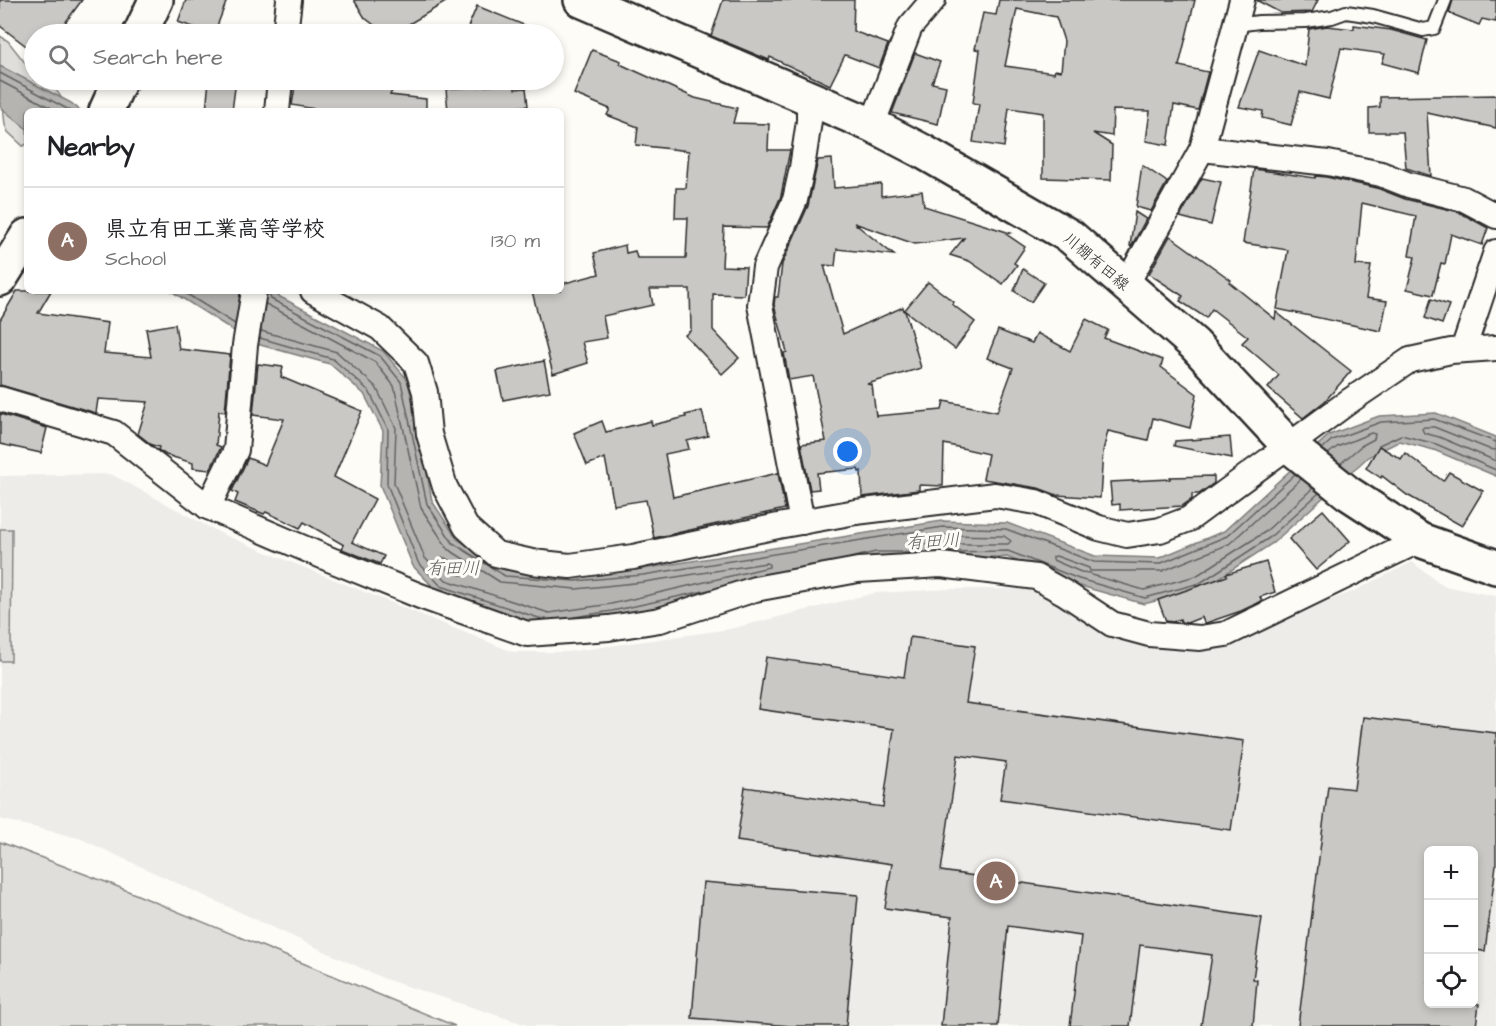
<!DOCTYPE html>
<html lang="en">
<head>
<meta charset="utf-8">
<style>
  body { margin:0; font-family:"Architects Daughter","Klee One",sans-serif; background:#f6f6f6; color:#202124 }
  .controls { position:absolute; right:18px; bottom:18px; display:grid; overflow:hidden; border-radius:9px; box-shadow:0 3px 9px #0003 }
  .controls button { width:54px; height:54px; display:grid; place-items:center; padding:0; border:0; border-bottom:2px solid #e0e0e0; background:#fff; color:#202124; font:30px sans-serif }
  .you { position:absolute; left:848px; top:452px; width:21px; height:21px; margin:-15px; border:4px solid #fff; border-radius:50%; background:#1a73e8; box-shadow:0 0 0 9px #1a73e833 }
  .badge { display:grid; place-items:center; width:39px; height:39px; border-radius:50%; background:#b45309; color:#fff; font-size:20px; font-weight:700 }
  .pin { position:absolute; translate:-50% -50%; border:3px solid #fff; box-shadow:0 2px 6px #0006 }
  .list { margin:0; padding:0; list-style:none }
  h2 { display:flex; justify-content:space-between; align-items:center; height:78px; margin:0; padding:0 24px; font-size:26px }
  h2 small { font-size:20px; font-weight:400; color:#757577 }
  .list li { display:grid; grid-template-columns:39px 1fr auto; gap:18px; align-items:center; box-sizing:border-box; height:108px; padding:0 24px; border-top:2px solid #e0e0e0 }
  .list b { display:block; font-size:22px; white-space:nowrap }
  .list p { margin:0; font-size:20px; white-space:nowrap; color:#757577 }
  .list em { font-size:20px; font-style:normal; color:#757577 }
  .icon { flex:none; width:33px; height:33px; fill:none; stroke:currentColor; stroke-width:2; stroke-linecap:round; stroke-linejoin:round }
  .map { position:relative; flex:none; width:1496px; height:1026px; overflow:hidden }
  .search { position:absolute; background:#fff; box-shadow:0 3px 9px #0003; left:24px; top:24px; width:540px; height:66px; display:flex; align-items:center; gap:15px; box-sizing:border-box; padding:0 21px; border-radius:33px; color:#757577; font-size:22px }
  .panel { position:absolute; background:#fff; box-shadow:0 3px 9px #0003; left:24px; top:108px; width:540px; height:186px; border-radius:9px }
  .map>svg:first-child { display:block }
</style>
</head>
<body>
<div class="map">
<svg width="1496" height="1026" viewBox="0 0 1496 1026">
  <rect width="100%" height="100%" fill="#fdfcf7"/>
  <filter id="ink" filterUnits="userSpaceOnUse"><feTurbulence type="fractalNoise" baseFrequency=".0167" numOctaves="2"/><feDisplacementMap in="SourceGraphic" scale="12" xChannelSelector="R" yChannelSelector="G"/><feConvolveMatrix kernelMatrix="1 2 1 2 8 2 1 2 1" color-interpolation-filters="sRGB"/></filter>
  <g filter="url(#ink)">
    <path fill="#edece8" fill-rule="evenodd" d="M111,474L222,534L513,652H567L730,629L875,593L951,589H1036L1096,623L1145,647H1211L1284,617L1352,592L1412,562L1444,586L1496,596V1026H530L385,979L79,838L0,819V476ZM1428,850H1474V1004H1428Z"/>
    <g fill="#dfdeda" stroke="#858482" stroke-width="1.5">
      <path d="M0,36L8,41L34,74V80C49,80 55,87 62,99L27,111V144L23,146L8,132L5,125L0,78Z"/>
      <polygon points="0,529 12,529 11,661 0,661"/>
      <polygon points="0,842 111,884 455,1026 0,1026"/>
    </g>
    <g fill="#b5b4b1" stroke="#7e7d7b" stroke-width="1.5">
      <polygon points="0,66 71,103 81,111 27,111 27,129 0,107"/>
      <polygon points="171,291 269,291 383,351 407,379 417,418 432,501 457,539 505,570 576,575 642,569 942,521 1007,523 1095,556 1159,558 1224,531 1329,435 1379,416 1436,413 1496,437 1496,476 1434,450 1400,441 1368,457 1273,543 1202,589 1144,604 1077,585 1007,557 876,558 613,617 547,627 438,592 413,566 380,485 383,431 364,394 330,364 253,343"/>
    </g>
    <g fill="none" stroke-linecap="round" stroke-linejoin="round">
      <g stroke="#626261" stroke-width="1.5">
        <polyline points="0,73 71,111"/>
        <polyline points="0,81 57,111"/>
        <polyline points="182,291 235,324"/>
        <polyline points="268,291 271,299 380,356 401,382 427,504 453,543 505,576 575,581 643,575 943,527 1006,529 1094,562 1159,564 1227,536 1295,474"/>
        <polyline points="261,331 337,352 376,387 396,428 394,483 425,558 446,580 549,613 611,604 769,567 769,564 766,563 644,582 576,589 500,582 448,549 421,508 394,386 375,362 266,304"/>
        <polyline points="260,338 333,359 369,391 388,429 387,484 418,562 441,586 542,619"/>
        <polyline points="1379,445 1401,435 1436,444 1496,470"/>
        <polyline points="1322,449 1332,440 1381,422 1434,419 1496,442"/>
        <polyline points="1496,450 1489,449 1434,427 1424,427 1422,429 1424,433 1439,437 1496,461"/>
        <polyline points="1328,454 1337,447 1371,433 1375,434 1374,439 1361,446 1340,464"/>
        <polyline points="1301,479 1229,544 1162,571 1090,571 1089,568 1056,556 1053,557 1053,560 1081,572 1090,573 1092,575 1144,590 1196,576 1265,532 1313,488"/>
        <polygon points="943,535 1004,536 1011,541 1008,544 921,544 918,542 920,538"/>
        <polyline points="943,552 1008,551 1079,579 1145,598 1200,583 1269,538 1319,493"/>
        <polygon points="442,558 445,558 464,570 464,574 461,575 451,572 441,562"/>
        <polyline points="850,558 876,552 938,552"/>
        <polyline points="574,617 612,611 713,589"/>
      </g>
    </g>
    <g fill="#c9c8c4" stroke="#2b2b2b" stroke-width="1.5" fill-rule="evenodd">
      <polygon points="0,0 82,0 57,34 34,34 34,52 0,26"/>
      <polygon points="186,0 227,0 214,34 178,22"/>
      <polygon points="354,0 449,0 404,27 409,34 386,34 365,18"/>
      <polygon points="723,0 854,0 853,31 888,44 879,68 845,55 830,85 770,57 769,60 711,36"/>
      <path d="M999,0H1195L1179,66L1208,72L1198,110L1174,105L1168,145L1146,141L1150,111L1113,110L1112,136L1093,133L1112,145L1111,180L1043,178V113L1009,108L1004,147L973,142L979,104L973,103L980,50L975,49L983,13L996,15ZM1017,9L1056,17L1064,41L1061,71L1055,70L1054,73L1005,66Z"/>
      <polygon points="1256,0 1318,0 1312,12 1281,13"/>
      <polygon points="1453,0 1496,0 1496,22 1482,19 1479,25 1449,13"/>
      <polygon points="477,6 546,34 465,34"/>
      <polygon points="1354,25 1391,30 1427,40 1419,73 1382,63 1385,54 1341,48 1329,99 1300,92 1291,125 1262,118 1263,111 1239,107 1259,50 1305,66 1309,29 1327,26 1354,29"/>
      <polygon points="592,50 621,61 620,64 695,98 737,108 733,123 769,124 768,150 790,150 781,196 767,228 724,227 722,266 746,267 744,295 713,294 713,330 739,358 722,374 685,335 691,330 690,289 650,289 653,305 603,316 607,338 582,342 588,363 553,374 532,291 561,291 561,284 599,274 594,253 625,245 626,253 635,251 637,258 686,258 688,218 675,218 676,188 686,188 689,151 636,145 638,127 607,115 610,109 574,94"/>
      <polygon points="915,53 940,62 932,83 946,86 938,124 892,113"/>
      <polygon points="209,80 236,80 232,111 206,111"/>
      <polygon points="296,80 397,80 390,95 426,99 426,111 326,111 292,105"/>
      <polygon points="514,84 515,89 526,88 528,106 515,107 516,111 448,111 446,89"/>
      <polygon points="1496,95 1496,128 1427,113 1431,176 1406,168 1403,132 1369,132 1369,108 1380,107 1380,97"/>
      <polygon points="832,159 834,188 881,184 881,196 922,191 924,206 1010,233 1006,234 1025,247 1014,263 1017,265 1003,284 969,261 950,255 964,238 915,244 854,223 894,255 837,249 835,266 824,265 843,334 903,307 904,311 928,282 954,302 952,304 975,322 955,349 905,311 921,368 867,384 872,385 876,416 942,410 944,401 997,412 1013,368 987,358 998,330 1032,343 1037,333 1070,351 1086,319 1108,330 1104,338 1163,360 1161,367 1197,394 1190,428 1153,418 1148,440 1108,431 1103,451 1100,498 1057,495 1038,488 983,479 988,454 944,444 943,486 919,485 919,490 862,497 861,471 859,472 858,469 817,473 819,489 810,490 801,444 826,441 813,376 789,380 784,353 787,352 774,305 775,297 778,297 782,264 808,206 818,160"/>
      <polygon points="1142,165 1167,182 1151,211 1136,207"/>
      <polygon points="1254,169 1315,178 1316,176 1326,177 1377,188 1405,199 1459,212 1488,228 1482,245 1451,234 1445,264 1441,263 1433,295 1407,289 1415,257 1409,256 1416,216 1362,203 1356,265 1371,266 1366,298 1387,301 1381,331 1277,309 1288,250 1243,243"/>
      <polygon points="1202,178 1221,182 1211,225 1180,217"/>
      <polygon points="1135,212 1146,219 1131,247 1130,246"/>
      <polygon points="1170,236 1231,280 1229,282 1275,319 1276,312 1351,371 1325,401 1303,418 1268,388 1279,375 1242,343 1248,337 1212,309 1206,318 1180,301 1183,296 1149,274"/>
      <polygon points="1023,269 1044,283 1031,302 1014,291"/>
      <polygon points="17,291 51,291 38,313 108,323 104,353 151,357 146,329 175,324 179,349 230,355 225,412 219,411 216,445 221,447 210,470 193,468 193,463 166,455 158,450 159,447 152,445 138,434 148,402 98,399 96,413 0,385 0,320"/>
      <polygon points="1431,299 1449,305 1442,324 1425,318"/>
      <polygon points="544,361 550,391 503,400 497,371"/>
      <polygon points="258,364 283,367 281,377 362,411 334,477 375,499 352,542 384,556 380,564 342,549 344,545 304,522 300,528 266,512 264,514 235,502 238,494 232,491 248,458 265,465 284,419 253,415"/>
      <polygon points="702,411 708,436 687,441 689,449 665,454 673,497 778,473 785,509 654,538 646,500 614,505 605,458 587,465 574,433 602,421 606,432 651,421 652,425 686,417 685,415"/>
      <polygon points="0,414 47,428 41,453 0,444"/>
      <polygon points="1230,437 1232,458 1174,446 1175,441"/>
      <polygon points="1379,446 1401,459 1405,453 1443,481 1449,472 1483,491 1462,526 1407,495 1382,476 1381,478 1366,468"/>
      <polygon points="1214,476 1214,483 1199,494 1192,494 1192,499 1182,506 1120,510 1120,504 1112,505 1110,482 1170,479 1170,477"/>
      <polygon points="1323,510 1350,541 1316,570 1289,539"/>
      <polygon points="1266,562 1275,592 1260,597 1262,601 1241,611 1206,623 1204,623 1202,617 1187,623 1181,622 1180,619 1173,622 1166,621 1158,600 1227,576 1226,574"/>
      <polygon points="910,637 975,646 966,703 1244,741 1231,830 1000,799 1006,762 958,755 941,871 1262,918 1253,979 1257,980 1253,1026 1201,1026 1212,955 1140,945 1130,1026 1070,1026 1081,936 1008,926 998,1026 941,1026 952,917 885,908 892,864 737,841 745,787 883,807 894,729 758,709 766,657 904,677"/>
      <polygon points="1363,717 1496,733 1496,865 1485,951 1473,950 1473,850 1428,850 1428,1004 1479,1004 1476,1026 1298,1026 1328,786 1354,789"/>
      <polygon points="703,882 858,895 846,1026 791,1026 692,1018"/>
    </g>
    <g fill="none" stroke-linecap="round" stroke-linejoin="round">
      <defs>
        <polyline id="service" points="1236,25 1259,22 1306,21 1332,17 1346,12 1373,16 1423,30 1434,28 1445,0"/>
        <g id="minor">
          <polyline points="285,34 289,0"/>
          <polyline points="277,111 280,80"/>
          <polyline points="872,125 910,27 933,0"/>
          <polyline points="1202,149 1328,163 1381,174 1409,185 1464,199 1496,216"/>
          <polyline points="1126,285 1202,149 1242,0"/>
          <polyline points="313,291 380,328 416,363 425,392 429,434 445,487 466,527 496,554 532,562 570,566 633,557 778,526 856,512 995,495 1036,502 1099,528 1127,535 1160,530 1189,519 1348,402 1410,360 1451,351 1496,348"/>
          <polyline points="1463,350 1496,252"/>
          <polyline points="0,399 114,433 208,507 329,559 420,596 527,634 609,628 660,620 755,589 858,570 941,565 1036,577 1065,593 1112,624 1149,634 1200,638 1226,634 1420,540"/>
          <polyline points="208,507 236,450 245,345 254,291"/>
          <polyline points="802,522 760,305 765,267 795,200 802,168 809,121 809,99"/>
        </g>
        <polyline id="primary" points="581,0 872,125 922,151 1071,237 1194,344 1288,445 1348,493 1420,540 1496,567"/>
        <g id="trunk">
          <polyline points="140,34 156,0"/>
          <polyline points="106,111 120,80"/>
          <polyline points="0,279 27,236"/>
        </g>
      </defs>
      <use href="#service" stroke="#2b2b2b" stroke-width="16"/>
      <use href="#minor" stroke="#2b2b2b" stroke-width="28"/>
      <use href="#primary" stroke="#2b2b2b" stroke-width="38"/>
      <use href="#trunk" stroke="#2b2b2b" stroke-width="38"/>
      <use href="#service" stroke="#fdfcf7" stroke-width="12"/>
      <use href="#minor" stroke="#fdfcf7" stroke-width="24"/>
      <use href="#primary" stroke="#fdfcf7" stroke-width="33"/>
      <use href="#trunk" stroke="#fdfcf7" stroke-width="33"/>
    </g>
  </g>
  <g text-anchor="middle" stroke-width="6" stroke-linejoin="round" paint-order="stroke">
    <g font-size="16" fill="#2b2b2b" stroke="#fdfcf7">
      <text transform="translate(1097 261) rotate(40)" y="6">川棚有田線</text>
    </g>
    <g font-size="18" font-style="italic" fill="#5b5b5a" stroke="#fdfcf7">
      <text transform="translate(933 541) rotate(-3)" y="6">有田川</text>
      <text x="453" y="574">有田川</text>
    </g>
  </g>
</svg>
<div class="controls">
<button>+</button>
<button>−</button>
<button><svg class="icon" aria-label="locate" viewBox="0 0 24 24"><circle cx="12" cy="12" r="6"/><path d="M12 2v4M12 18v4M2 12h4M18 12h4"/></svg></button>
</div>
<div class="you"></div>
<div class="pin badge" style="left:996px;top:881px;background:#8d6e63">A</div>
<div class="search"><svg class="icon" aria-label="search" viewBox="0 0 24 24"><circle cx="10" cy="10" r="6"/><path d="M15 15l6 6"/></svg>Search here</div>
<section class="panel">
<h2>Nearby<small></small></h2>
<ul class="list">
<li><span class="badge" style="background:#8d6e63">A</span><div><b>県立有田工業高等学校</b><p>School</p></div><em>130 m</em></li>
</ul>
</section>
</div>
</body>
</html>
